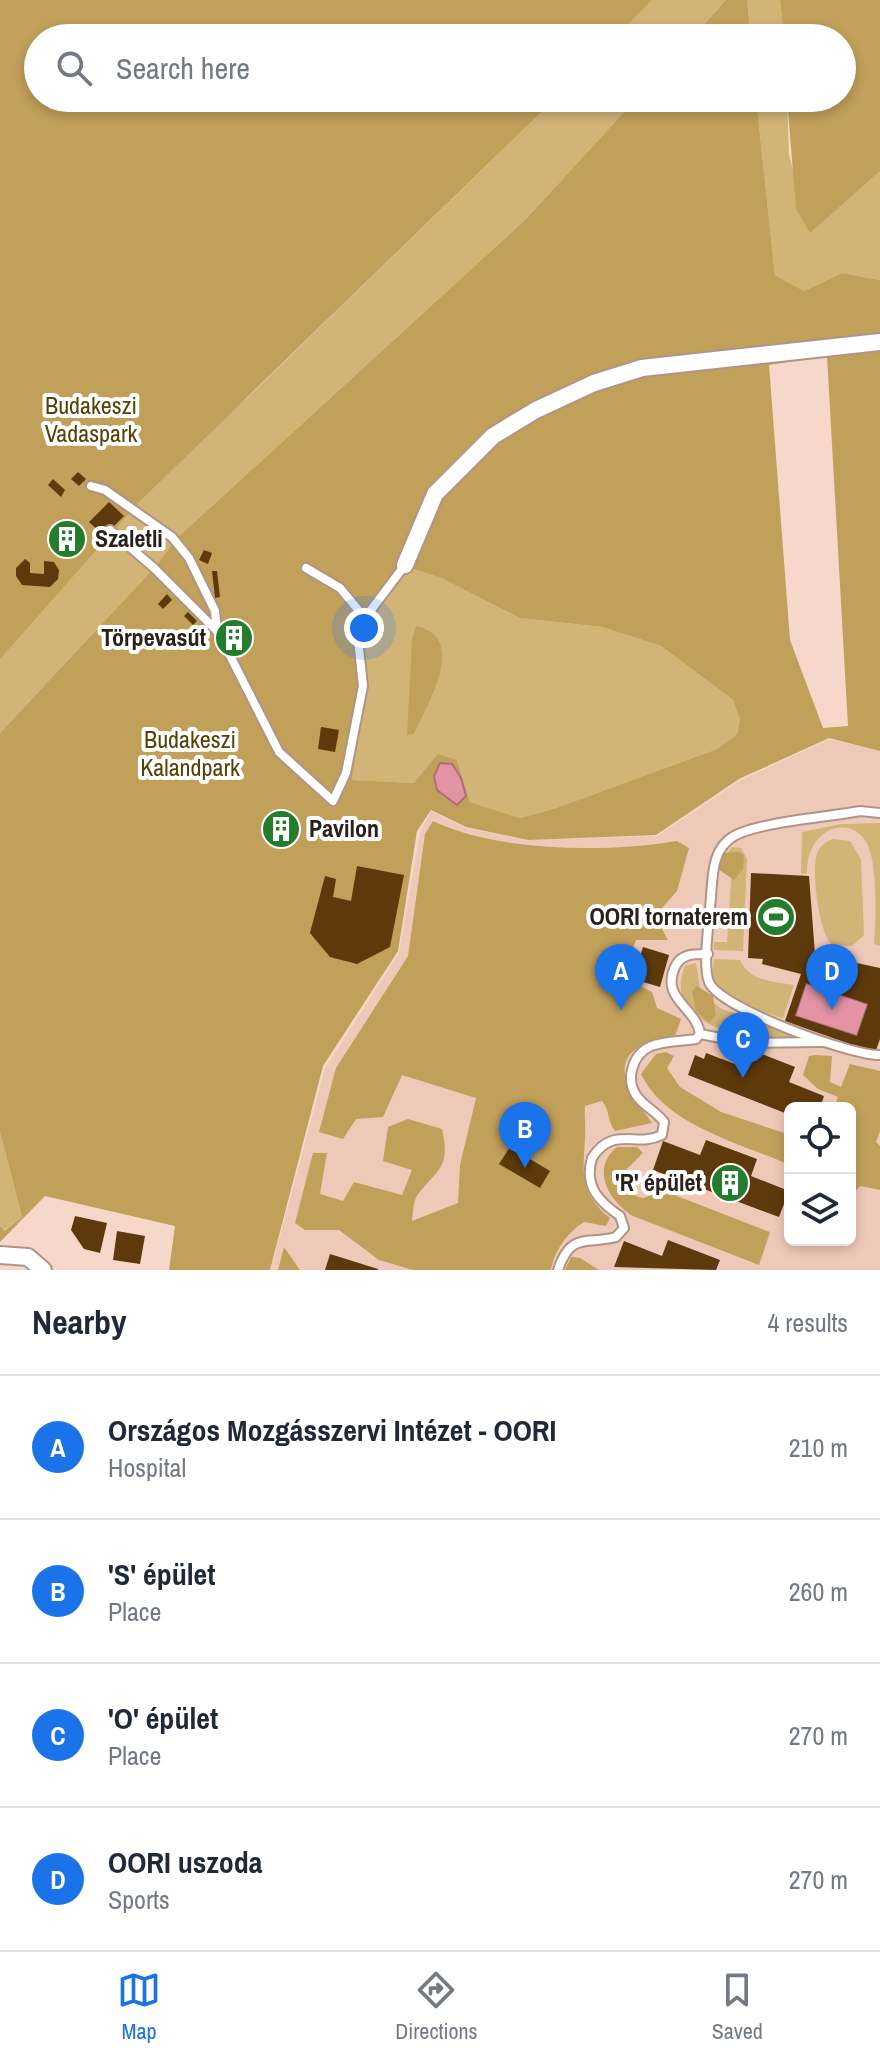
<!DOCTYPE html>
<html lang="en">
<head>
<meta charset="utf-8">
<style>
  body { margin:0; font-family:"Archivo Narrow",sans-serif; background:#f6f6f7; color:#1f2937 }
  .controls { position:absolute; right:24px; bottom:24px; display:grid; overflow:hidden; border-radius:12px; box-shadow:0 4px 12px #0003 }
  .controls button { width:72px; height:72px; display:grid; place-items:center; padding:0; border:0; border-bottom:2px solid #e0e1e3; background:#fff; color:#1f2937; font:40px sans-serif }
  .you { position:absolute; left:364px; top:628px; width:28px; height:28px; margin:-20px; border:6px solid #fff; border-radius:50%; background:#1a73e8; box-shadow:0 0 0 12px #1a73e833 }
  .badge { display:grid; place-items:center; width:52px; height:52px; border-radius:50%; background:#1a73e8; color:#fff; font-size:26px; font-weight:700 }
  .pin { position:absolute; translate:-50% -66px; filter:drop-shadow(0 2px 4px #0008) }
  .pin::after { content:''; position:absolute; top:42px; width:28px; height:24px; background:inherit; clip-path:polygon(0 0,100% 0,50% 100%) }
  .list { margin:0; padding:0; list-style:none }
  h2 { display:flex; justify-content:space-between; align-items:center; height:104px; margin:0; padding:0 32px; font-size:34px }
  h2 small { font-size:26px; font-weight:400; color:#747a83 }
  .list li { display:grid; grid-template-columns:52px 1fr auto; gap:24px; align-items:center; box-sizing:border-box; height:144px; padding:0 32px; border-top:2px solid #e0e1e3 }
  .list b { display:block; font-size:30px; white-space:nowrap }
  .list p { margin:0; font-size:26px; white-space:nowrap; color:#747a83 }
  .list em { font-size:26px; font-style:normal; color:#747a83 }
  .icon { flex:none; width:44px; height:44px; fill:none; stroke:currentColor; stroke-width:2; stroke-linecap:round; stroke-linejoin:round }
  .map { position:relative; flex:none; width:880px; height:1270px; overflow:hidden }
  .search { position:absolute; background:#fff; box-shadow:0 4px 12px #0003; left:24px; right:24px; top:24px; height:88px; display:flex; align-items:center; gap:20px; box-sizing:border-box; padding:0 28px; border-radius:44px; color:#747a83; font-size:30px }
  .sheet { height:680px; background:#fff }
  nav { display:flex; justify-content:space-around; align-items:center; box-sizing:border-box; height:112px; border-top:2px solid #e0e1e3; background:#fff; font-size:22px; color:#747a83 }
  nav a { display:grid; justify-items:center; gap:4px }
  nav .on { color:#1a73e8 }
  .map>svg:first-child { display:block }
</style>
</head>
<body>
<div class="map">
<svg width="880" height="1270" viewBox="0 0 880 1270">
  <rect width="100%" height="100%" fill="#f6d7c9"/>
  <path fill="#efc9b8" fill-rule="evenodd" d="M830,739L880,751V1270H271L325,1068L399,953L420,832L431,811L466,828L528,840L657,836L741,780ZM790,1108H850V1240H790Z"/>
  <g fill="#d2b477">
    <polygon points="652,0 726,0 692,38 615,38"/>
    <polygon points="747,0 780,0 784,38 751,38"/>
    <polygon points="556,98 637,98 525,220 177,538 154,568 0,733 0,393 245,400"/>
    <polygon points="756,98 787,98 789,155 810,232 880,171 880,280 842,273 804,291 775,275"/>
    <polygon points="410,568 441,578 520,618 602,627 661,646 733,700 740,720 737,734 717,749 556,808 520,818 470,802 457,760 414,783 352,780 367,686 364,644 369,624"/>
    <path d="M880,823V946L874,944C876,922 877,873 870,851C859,813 807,822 807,873L801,874L802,832L841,824Z"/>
    <path d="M833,839L850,841L861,859L864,935L852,946L832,945C819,933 812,874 816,857C818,848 824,842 833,839Z"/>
    <polygon points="732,847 741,848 747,859 743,951 714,950 714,942 727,942 732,866 725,856"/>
    <path d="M714,959L740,960C750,982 773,981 794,985L783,1018C765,1012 717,1001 713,979C712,973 714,965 714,959Z"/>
    <path d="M696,963L701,994L722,1009L805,1038C765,1047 658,1029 685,966Z"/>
    <polygon points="0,1132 22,1217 3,1231 0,1226"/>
  </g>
  <g fill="#c1a05a" fill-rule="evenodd">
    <polygon points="0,0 652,0 615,38 38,38 38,98 556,98 138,503 0,659"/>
    <polygon points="726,0 747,0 751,38 692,38"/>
    <polygon points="780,0 880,0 880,171 810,233 796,209 787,98 842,98 842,38 784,38"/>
    <path d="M637,98H756L775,275L804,291L842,273L880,280V751L829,738L739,779L656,835L528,840L466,827L431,810L417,831L398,951L323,1066L270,1270H169L175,1226L45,1196L0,1242V1226L4,1231L22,1217L0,1132V733L154,568L177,538L525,220ZM827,356L848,726L823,728L790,640L769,365ZM410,568L441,578L520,618L602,627L661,646L733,700L740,720L737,734L717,749L556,808L520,818L470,802L457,760L438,754L414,783L352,780L367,686L364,644L369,624Z"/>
    <path d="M416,626C470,638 426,706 414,734L407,735L412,639Z"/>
    <path d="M433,821C498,852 606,853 677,841L689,848L677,891L655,916L668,940H636L622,976L652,992L657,1008L681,1019L675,1036C665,1039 648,1041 639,1047C606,1067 638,1102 652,1123L615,1131C607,1121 610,1110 602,1101L585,1106C584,1117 586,1127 585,1138C583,1175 579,1193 610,1218L606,1226L584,1222C568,1232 554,1251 551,1270H413L379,1260L339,1230H305L295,1223L313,1153H327L320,1194L343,1201L354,1182L402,1195L412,1170L383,1161L388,1127L408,1119L442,1129C451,1170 437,1168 417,1196C413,1202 413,1213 412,1221L458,1203L460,1165L476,1098L402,1075L383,1117L356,1119L343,1139L319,1132L336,1068L408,956L425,834Z"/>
    <polygon points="739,852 744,855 743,869 734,880 718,869 723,853"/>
    <polygon points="697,986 713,996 716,1015 709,1023 696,1011 692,991"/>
    <path d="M666,1052L674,1056L667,1068L680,1087L721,1112L790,1135L788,1164C739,1143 665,1125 641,1074L656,1054Z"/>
    <polygon points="816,1055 832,1056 830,1082 841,1087 850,1064 880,1071 880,1131 876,1142 880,1146 880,1190 860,1186 850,1197 850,1108 834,1108 838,1097 818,1089 803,1075 809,1056"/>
    <path d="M617,1147H637L643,1153L624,1172V1186C647,1206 640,1196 664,1191L770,1232L759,1265L633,1216C609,1201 590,1169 617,1147Z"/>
    <polygon points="284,1247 300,1270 278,1270"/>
    <polygon points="571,1257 580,1258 599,1270 565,1270"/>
  </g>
  <g fill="#e393a4" stroke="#ac707b" stroke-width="2">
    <polygon points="440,763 452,764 461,778 466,796 457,805 437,790 434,776"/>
    <polygon points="806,983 868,1004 857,1036 795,1016"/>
  </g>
  <g fill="#5e390b" fill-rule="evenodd">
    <polygon points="78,472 86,479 79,486 71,479"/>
    <polygon points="53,479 65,490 61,497 48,485"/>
    <polygon points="109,502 124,516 104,536 89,522"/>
    <polygon points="74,522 84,532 80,544 61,555 50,545 54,533"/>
    <polygon points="204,550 212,553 208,564 199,560"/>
    <polygon points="25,559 30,563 30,573 44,574 44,561 54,562 59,570 58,579 50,587 22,585 16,576 16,568"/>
    <polygon points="212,571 217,571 220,597 215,598"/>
    <polygon points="167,594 172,600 163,609 158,604"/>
    <polygon points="188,612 197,621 193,625 184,616"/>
    <polygon points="230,625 243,647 237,650 225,628"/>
    <polygon points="321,727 339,730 335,752 318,749"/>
    <circle cx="281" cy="829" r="13"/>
    <polygon points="357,866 404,875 390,947 357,964 330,957 310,933 325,876 336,879 333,897 351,901"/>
    <path d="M751,873L809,876L815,954L880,968V1039L875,1053L785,1021L801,974L762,964L763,959L748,958ZM806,983L868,1004L857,1036L795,1016Z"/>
    <polygon points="643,947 669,955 660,987 633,979"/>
    <polygon points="742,1046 795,1067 789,1082 824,1096 820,1108 790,1108 790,1115 688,1075 695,1055 704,1059 706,1053 735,1064"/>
    <polygon points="706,1140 757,1159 751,1176 789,1191 779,1217 653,1170 663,1141 700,1155"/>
    <polygon points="510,1147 550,1171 540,1188 499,1164"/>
    <polygon points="75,1216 107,1223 100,1253 84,1249 71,1230"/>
    <polygon points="117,1231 145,1236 140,1264 113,1260"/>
    <polygon points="668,1240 720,1260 716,1270 614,1267 624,1241 662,1256"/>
    <polygon points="330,1254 378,1269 378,1270 325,1270"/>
  </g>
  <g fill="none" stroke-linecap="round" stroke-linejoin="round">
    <defs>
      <g id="lane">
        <polyline points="91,486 105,490 172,537 189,558 215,611 217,631"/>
        <polyline points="110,530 154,568 218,632 279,752 333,801 346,773 363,686 358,639 365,618 405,565"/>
        <polyline points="306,568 340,588 365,618"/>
        <path d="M880,813L860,811C829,817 759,822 734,836C712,849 713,874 711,896C710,916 702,965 709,982C719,1008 852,1056 880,1055"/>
        <polyline points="700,1034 747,1043 822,1042"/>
        <path d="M558,1270C571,1231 587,1245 616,1237L624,1228L620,1216C598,1201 584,1186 592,1158C613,1125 636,1148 662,1135L664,1122C656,1111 643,1106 636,1095C631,1087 630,1078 632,1070C639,1038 671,1043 696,1039L700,1034C697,1008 660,999 675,967C681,953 695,954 708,954"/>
      </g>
      <g id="street">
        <polyline points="405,565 435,494 493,436 536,410 594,383 642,368 880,342"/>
        <polyline points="0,1255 28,1257 43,1270"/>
      </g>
    </defs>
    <use href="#lane" stroke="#b09487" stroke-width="12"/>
    <use href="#street" stroke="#b09487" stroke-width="20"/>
    <use href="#lane" stroke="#fff" stroke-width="8"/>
    <use href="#street" stroke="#fff" stroke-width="16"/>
  </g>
  <defs>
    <symbol id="building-disc" viewBox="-11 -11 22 22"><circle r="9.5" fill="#247d2c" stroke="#fff"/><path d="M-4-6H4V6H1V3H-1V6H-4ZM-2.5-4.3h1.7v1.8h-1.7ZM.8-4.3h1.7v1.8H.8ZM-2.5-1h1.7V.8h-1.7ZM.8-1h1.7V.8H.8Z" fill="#fff"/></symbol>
    <symbol id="stadium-disc" viewBox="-11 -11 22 22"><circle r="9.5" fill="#247d2c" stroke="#fff"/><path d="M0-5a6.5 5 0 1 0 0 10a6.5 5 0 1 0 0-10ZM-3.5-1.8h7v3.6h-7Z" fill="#fff"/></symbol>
  </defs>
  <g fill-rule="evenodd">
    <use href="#building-disc" x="45" y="517" width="44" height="44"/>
    <use href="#building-disc" x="212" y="616" width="44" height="44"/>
    <use href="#building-disc" x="259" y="807" width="44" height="44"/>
    <use href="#stadium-disc" x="754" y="895" width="44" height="44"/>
    <use href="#building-disc" x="708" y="1161" width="44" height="44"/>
  </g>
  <g text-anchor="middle" stroke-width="8" stroke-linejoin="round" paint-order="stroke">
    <g font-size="24" fill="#584106" stroke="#fff">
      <text x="91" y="414">Budakeszi<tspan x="91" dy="28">Vadaspark</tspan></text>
      <text x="190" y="748">Budakeszi<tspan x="190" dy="28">Kalandpark</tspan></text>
    </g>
    <g font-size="24" font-weight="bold" fill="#2b201b" stroke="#fff" text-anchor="end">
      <text x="95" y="547" text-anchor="start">Szaletli</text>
      <text x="206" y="646">Törpevasút</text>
      <text x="309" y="837" text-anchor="start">Pavilon</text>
      <text x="748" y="925">OORI tornaterem</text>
      <text x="702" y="1191">'R' épület</text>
    </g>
  </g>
</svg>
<div class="controls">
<button><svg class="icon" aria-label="locate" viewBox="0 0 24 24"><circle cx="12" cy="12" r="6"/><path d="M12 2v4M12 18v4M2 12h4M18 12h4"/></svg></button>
<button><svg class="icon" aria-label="layers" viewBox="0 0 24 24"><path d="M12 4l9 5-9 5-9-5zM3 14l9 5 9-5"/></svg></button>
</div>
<div class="you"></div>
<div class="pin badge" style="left:621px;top:1010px">A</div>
<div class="pin badge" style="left:525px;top:1168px">B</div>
<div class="pin badge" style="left:743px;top:1078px">C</div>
<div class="pin badge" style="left:832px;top:1010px">D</div>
<div class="search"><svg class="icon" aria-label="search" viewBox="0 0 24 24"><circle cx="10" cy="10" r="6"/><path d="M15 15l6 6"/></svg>Search here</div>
</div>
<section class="sheet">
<h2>Nearby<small>4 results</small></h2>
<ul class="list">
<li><span class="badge">A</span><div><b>Országos Mozgásszervi Intézet - OORI</b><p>Hospital</p></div><em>210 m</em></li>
<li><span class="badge">B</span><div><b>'S' épület</b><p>Place</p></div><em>260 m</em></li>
<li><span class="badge">C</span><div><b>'O' épület</b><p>Place</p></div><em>270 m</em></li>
<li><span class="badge">D</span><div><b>OORI uszoda</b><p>Sports</p></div><em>270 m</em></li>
</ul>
</section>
<nav>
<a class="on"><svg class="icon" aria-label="map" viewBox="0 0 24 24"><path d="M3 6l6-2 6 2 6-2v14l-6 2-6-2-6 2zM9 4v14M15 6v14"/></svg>Map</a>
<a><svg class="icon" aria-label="directions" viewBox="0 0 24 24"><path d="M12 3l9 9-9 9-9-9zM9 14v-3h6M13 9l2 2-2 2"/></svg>Directions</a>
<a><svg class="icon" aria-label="saved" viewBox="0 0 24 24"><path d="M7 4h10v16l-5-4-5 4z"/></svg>Saved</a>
</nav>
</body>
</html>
